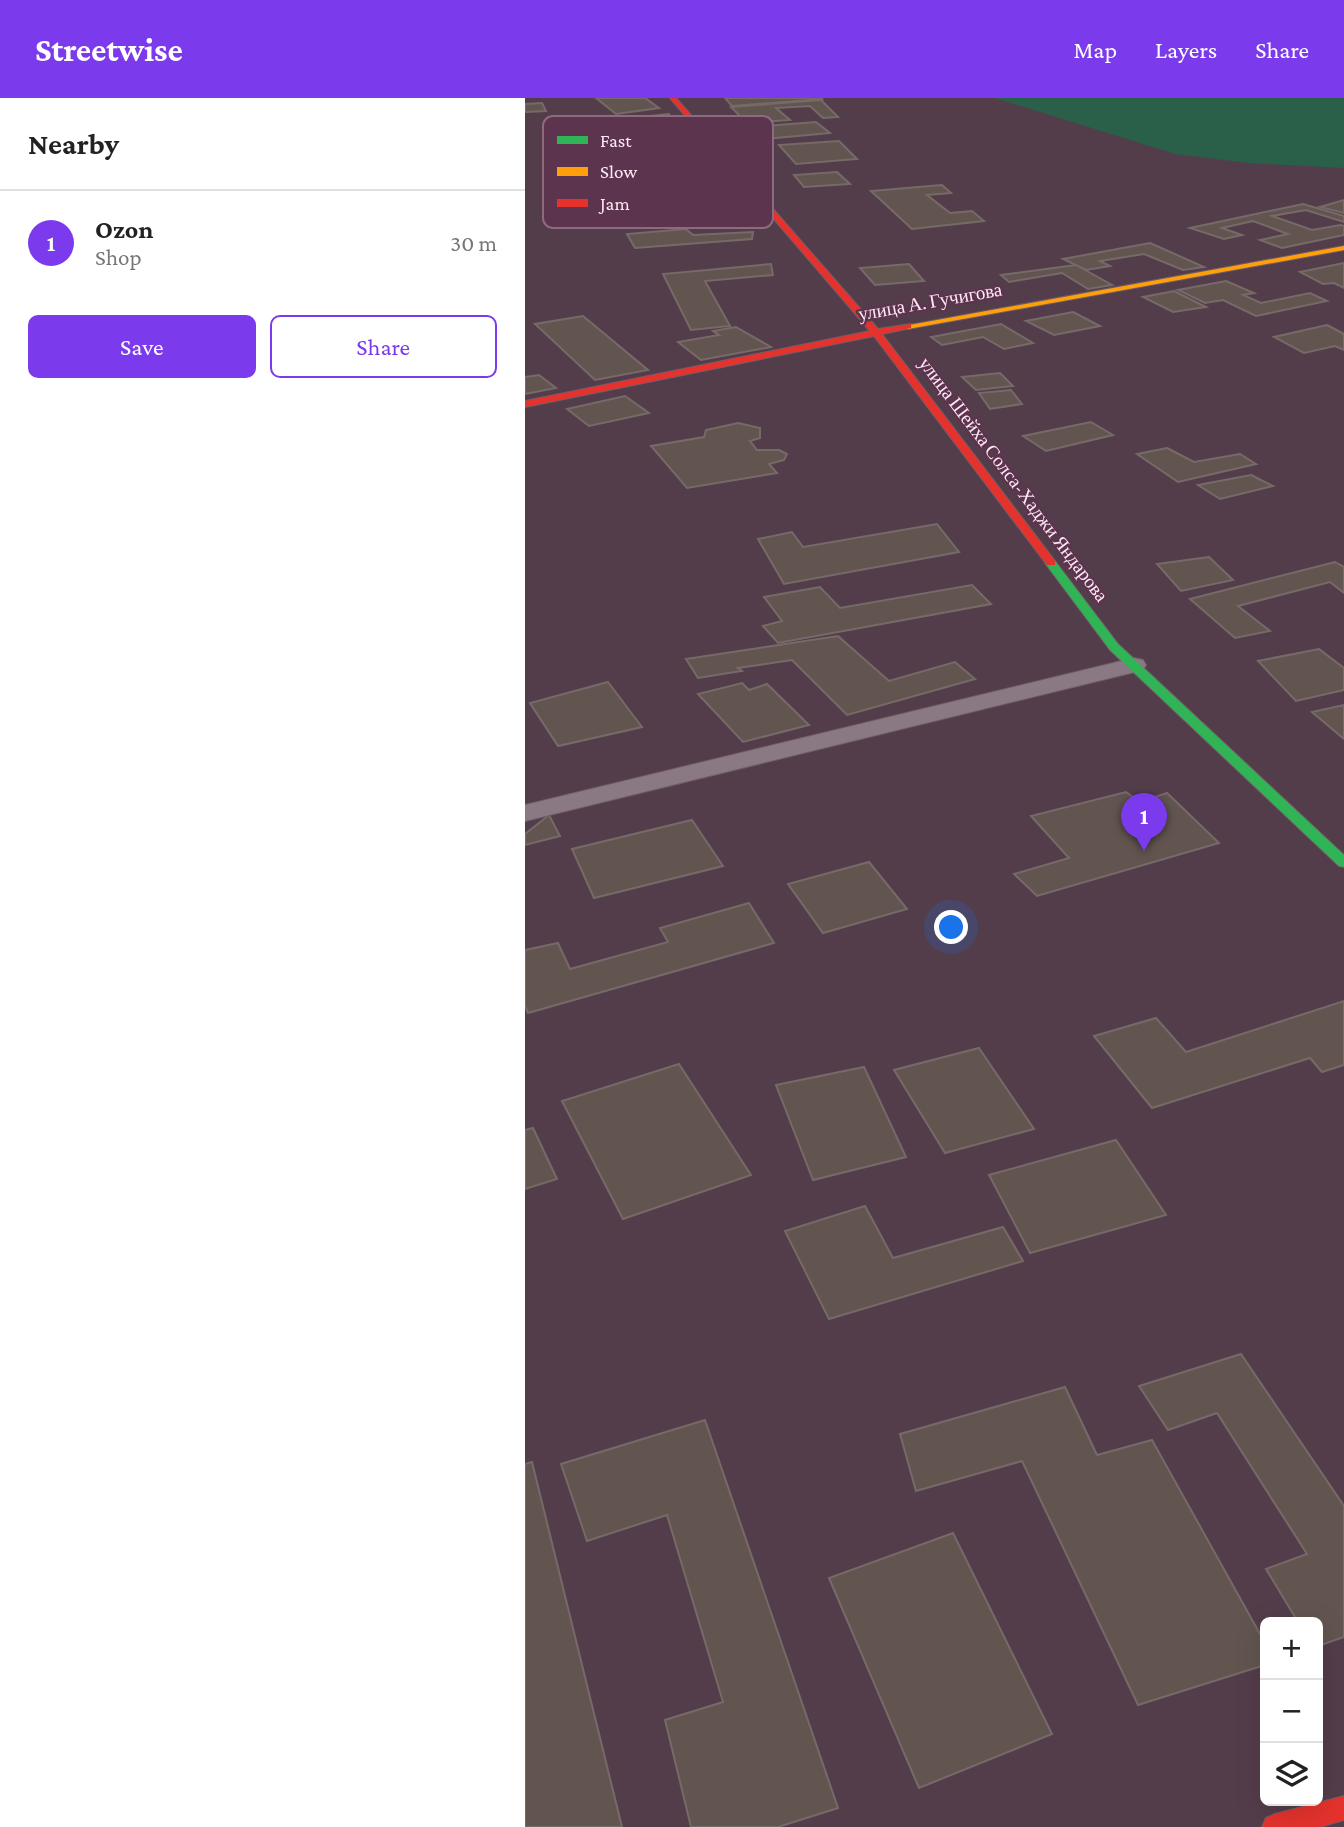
<!DOCTYPE html>
<html lang="en">
<head>
<meta charset="utf-8">
<style>
  body { margin:0; font-family:"Crimson Pro",serif; background:#f2f2f2; color:#222 }
  .controls { position:absolute; right:21px; bottom:21px; display:grid; overflow:hidden; border-radius:10px; box-shadow:0 7px 28px #0002 }
  .controls button { width:63px; height:63px; display:grid; place-items:center; padding:0; border:0; border-bottom:2px solid #e0e0e0; background:#fff; color:#222; font:35px sans-serif }
  .you { position:absolute; left:427px; top:830px; width:24px; height:24px; margin:-18px; border:5px solid #fff; border-radius:50%; background:#1a73e8; box-shadow:0 0 0 10px #1a73e833 }
  .badge { display:grid; place-items:center; width:46px; height:46px; border-radius:50%; background:#7c3aed; color:#fff; font-size:23px; font-weight:700 }
  .pin { position:absolute; translate:-50% -58px; filter:drop-shadow(0 2px 4px #0008) }
  .pin::after { content:''; position:absolute; top:37px; width:24px; height:21px; background:inherit; clip-path:polygon(0 0,100% 0,50% 100%) }
  .list { margin:0; padding:0; list-style:none }
  h2 { display:flex; justify-content:space-between; align-items:center; height:91px; margin:0; padding:0 28px; font-size:30px }
  h2 small { font-size:23px; font-weight:400; color:#767676 }
  .list li { display:grid; grid-template-columns:46px 1fr auto; gap:21px; align-items:center; box-sizing:border-box; height:105px; padding:0 28px; border-top:2px solid #e0e0e0 }
  .list b { display:block; font-size:26px; white-space:nowrap }
  .list p { margin:0; font-size:23px; white-space:nowrap; color:#767676 }
  .list em { font-size:23px; font-style:normal; color:#767676 }
  .actions { display:flex; gap:14px; padding:21px 28px }
  .actions a { flex:1; padding:16px 0; border:2px solid #7c3aed; border-radius:10px; text-align:center; font-size:24px; color:#7c3aed }
  .actions .main { background:#7c3aed; color:#fff }
  .icon { flex:none; width:38px; height:38px; fill:none; stroke:currentColor; stroke-width:2; stroke-linecap:round; stroke-linejoin:round }
  .map { position:relative; flex:none; width:819px; height:1729px; overflow:hidden }
  header { display:flex; align-items:center; gap:42px; box-sizing:border-box; height:98px; padding:0 35px; background:#7c3aed; color:#fff }
  header strong { font-size:33px }
  nav { display:flex; gap:38px; margin-inline-start:auto; font-size:24px }
  main { display:flex }
  aside { flex:1; background:#fff }
  .map>svg:first-child { display:block }
</style>
</head>
<body>
<header>
<strong>Streetwise</strong>
<nav><a>Map</a><a>Layers</a><a>Share</a></nav>
</header>
<main>
<aside>
<h2>Nearby<small></small></h2>
<ul class="list">
<li><span class="badge">1</span><div><b>Ozon</b><p>Shop</p></div><em>30 m</em></li>
</ul>
<div class="actions"><a class="main">Save</a><a>Share</a></div>
</aside>
<div class="map">
<svg width="819" height="1729" viewBox="0 0 819 1729">
  <rect width="100%" height="100%" fill="#543d4b"/>
  <polygon fill="#2a5f4a" points="470,0 819,0 819,70 723,65 650,56"/>
  <g fill="#625550" stroke="#766a69" stroke-width="2">
    <polygon points="71,0 120,0 134,10 91,16"/>
    <polygon points="200,0 296,0 297,1 207,8"/>
    <polygon points="296,2 313,19 298,20 285,8 251,10 265,22 222,25 206,9"/>
    <polygon points="17,5 21,13 0,14 0,6"/>
    <polygon points="144,16 147,22 100,25 113,40 82,44 64,24"/>
    <polygon points="291,24 305,35 240,41 228,29"/>
    <polygon points="314,43 332,61 271,66 254,47"/>
    <polygon points="312,74 325,86 279,89 269,77"/>
    <polygon points="417,87 426,95 402,97 425,115 447,113 459,123 387,131 346,93"/>
    <polygon points="819,102 819,115 795,109"/>
    <polygon points="778,106 819,118 819,124 781,112 747,118 787,132 816,127 819,128 819,137 757,150 735,142 763,136 728,123 697,130 717,137 699,141 665,130"/>
    <polygon points="161,131 168,137 228,134 227,141 110,150 102,136"/>
    <polygon points="625,145 679,169 658,172 619,156 575,163 585,168 561,172 538,161"/>
    <polygon points="819,165 819,190 809,185 798,186 775,174"/>
    <polygon points="246,166 248,177 180,183 205,228 166,232 138,176"/>
    <polygon points="384,166 399,183 350,187 335,170"/>
    <polygon points="551,167 587,187 563,191 537,175 484,184 476,177"/>
    <polygon points="701,183 729,195 718,197 736,205 785,195 802,203 731,218 698,202 680,205 653,192"/>
    <polygon points="649,193 681,209 648,214 618,199"/>
    <polygon points="548,214 575,228 529,237 501,223"/>
    <polygon points="58,218 123,272 70,282 10,226"/>
    <polygon points="476,226 508,245 479,251 458,239 417,247 406,239"/>
    <polygon points="802,227 819,236 819,252 810,248 779,255 749,239"/>
    <polygon points="211,229 246,249 176,262 153,244 194,237 188,233"/>
    <polygon points="475,275 488,288 451,292 437,279"/>
    <polygon points="14,277 31,290 0,296 0,279"/>
    <polygon points="486,292 497,306 465,311 454,295"/>
    <polygon points="100,298 124,315 64,328 42,311"/>
    <polygon points="566,324 588,337 521,353 498,338"/>
    <polygon points="213,325 235,330 235,340 225,343 232,352 254,352 262,356 259,362 244,366 252,375 162,390 126,348 179,339 181,332"/>
    <polygon points="642,350 669,364 715,356 731,366 653,384 612,356"/>
    <polygon points="726,377 748,388 695,401 673,387"/>
    <polygon points="412,426 434,454 259,486 233,441 267,434 278,449"/>
    <polygon points="684,459 708,482 656,493 632,466"/>
    <polygon points="810,464 819,469 819,495 805,484 713,508 745,533 710,540 665,501"/>
    <polygon points="447,487 466,506 253,545 238,528 257,523 239,499 295,489 315,510"/>
    <polygon points="313,538 364,583 430,564 450,581 322,617 267,562 213,570 217,573 173,580 161,561"/>
    <polygon points="794,551 819,570 819,592 771,603 733,563"/>
    <polygon points="83,584 117,629 33,648 5,605"/>
    <polygon points="217,585 224,592 242,586 284,627 218,644 173,596"/>
    <polygon points="819,607 819,641 787,614"/>
    <polygon points="601,694 615,704 642,695 694,745 512,798 489,776 544,760 506,718"/>
    <polygon points="24,717 35,738 0,747 0,736"/>
    <polygon points="167,722 198,768 69,800 47,751"/>
    <polygon points="344,764 382,811 298,835 263,786"/>
    <polygon points="224,805 249,845 3,915 0,908 0,852 33,845 45,871 143,844 135,830"/>
    <polygon points="819,903 819,967 797,974 785,960 627,1010 569,938 631,920 661,954"/>
    <polygon points="454,950 509,1031 420,1055 369,972"/>
    <polygon points="154,966 226,1077 98,1121 37,1003"/>
    <polygon points="339,969 381,1059 288,1082 251,987"/>
    <polygon points="8,1030 32,1081 0,1091 0,1032"/>
    <polygon points="591,1042 641,1117 505,1155 464,1077"/>
    <polygon points="340,1108 368,1160 478,1129 498,1163 304,1221 260,1133"/>
    <polygon points="716,1256 819,1408 819,1539 793,1548 793,1524 773,1524 741,1471 782,1456 692,1315 643,1332 614,1288"/>
    <polygon points="540,1289 572,1357 627,1342 740,1545 740,1567 613,1607 497,1363 391,1393 375,1336"/>
    <polygon points="180,1322 313,1710 253,1729 166,1729 140,1622 198,1604 142,1417 62,1443 36,1366"/>
    <polygon points="7,1364 97,1729 0,1729 0,1366"/>
    <polygon points="428,1435 527,1636 394,1690 304,1480"/>
  </g>
  <g fill="none" stroke-linecap="round" stroke-linejoin="round">
    <defs>
      <polygon id="lane" points="609,560 618,562 621,567 618,572 0,723 0,707"/>
      <polygon id="fast" points="526,462 530,463 593,546 819,757 819,769 814,768 585,552 520,465"/>
      <polygon id="slow" points="819,148 819,152 383,231 379,228"/>
      <g id="jam">
        <polygon points="145,0 151,0 353,231 386,226 386,230 357,236 530,463 530,467 522,467 349,238 0,309 0,303 345,233"/>
        <polygon points="819,1698 819,1722 795,1729 737,1729 741,1720 750,1716"/>
      </g>
    </defs>
    <use href="#lane" stroke="#705d68" stroke-width="2"/>
    <use href="#fast" stroke="#705d68" stroke-width="2"/>
    <use href="#slow" stroke="#705d68" stroke-width="2"/>
    <use href="#jam" stroke="#705d68" stroke-width="2"/>
    <use href="#lane" fill="#8a7983" fill-rule="evenodd"/>
    <use href="#fast" fill="#30b455" fill-rule="evenodd"/>
    <use href="#slow" fill="#ff9f0a" fill-rule="evenodd"/>
    <use href="#jam" fill="#e5322d" fill-rule="evenodd"/>
  </g>
  <g text-anchor="middle" stroke-width="5" stroke-linejoin="round" paint-order="stroke">
    <g font-size="19" fill="#fee9f5" stroke="#5d344e">
      <text transform="translate(405 203) rotate(-10)" y="7">улица А. Гучигова</text>
      <text transform="translate(489 381) rotate(53)" y="7">улица Шейха Солса-Хаджи Яндарова</text>
    </g>
  </g>
  <rect x="18" y="18" width="230" height="112" rx="10" fill="#5d344e" stroke="#8d6a80" stroke-width="2"/>
  <rect x="32" y="38" width="31" height="8" fill="#30b455"/>
  <rect x="32" y="69" width="31" height="9" fill="#ff9f0a"/>
  <rect x="32" y="101" width="31" height="8" fill="#e5322d"/>
  <g font-size="19" fill="#fee9f5">
    <text x="75" y="49">Fast</text>
    <text x="75" y="80">Slow</text>
    <text x="75" y="112">Jam</text>
  </g>
</svg>
<div class="controls">
<button>+</button>
<button>−</button>
<button><svg class="icon" aria-label="layers" viewBox="0 0 24 24"><path d="M12 4l9 5-9 5-9-5zM3 14l9 5 9-5"/></svg></button>
</div>
<div class="you"></div>
<div class="pin badge" style="left:619px;top:753px">1</div>
</div>
</main>
</body>
</html>
